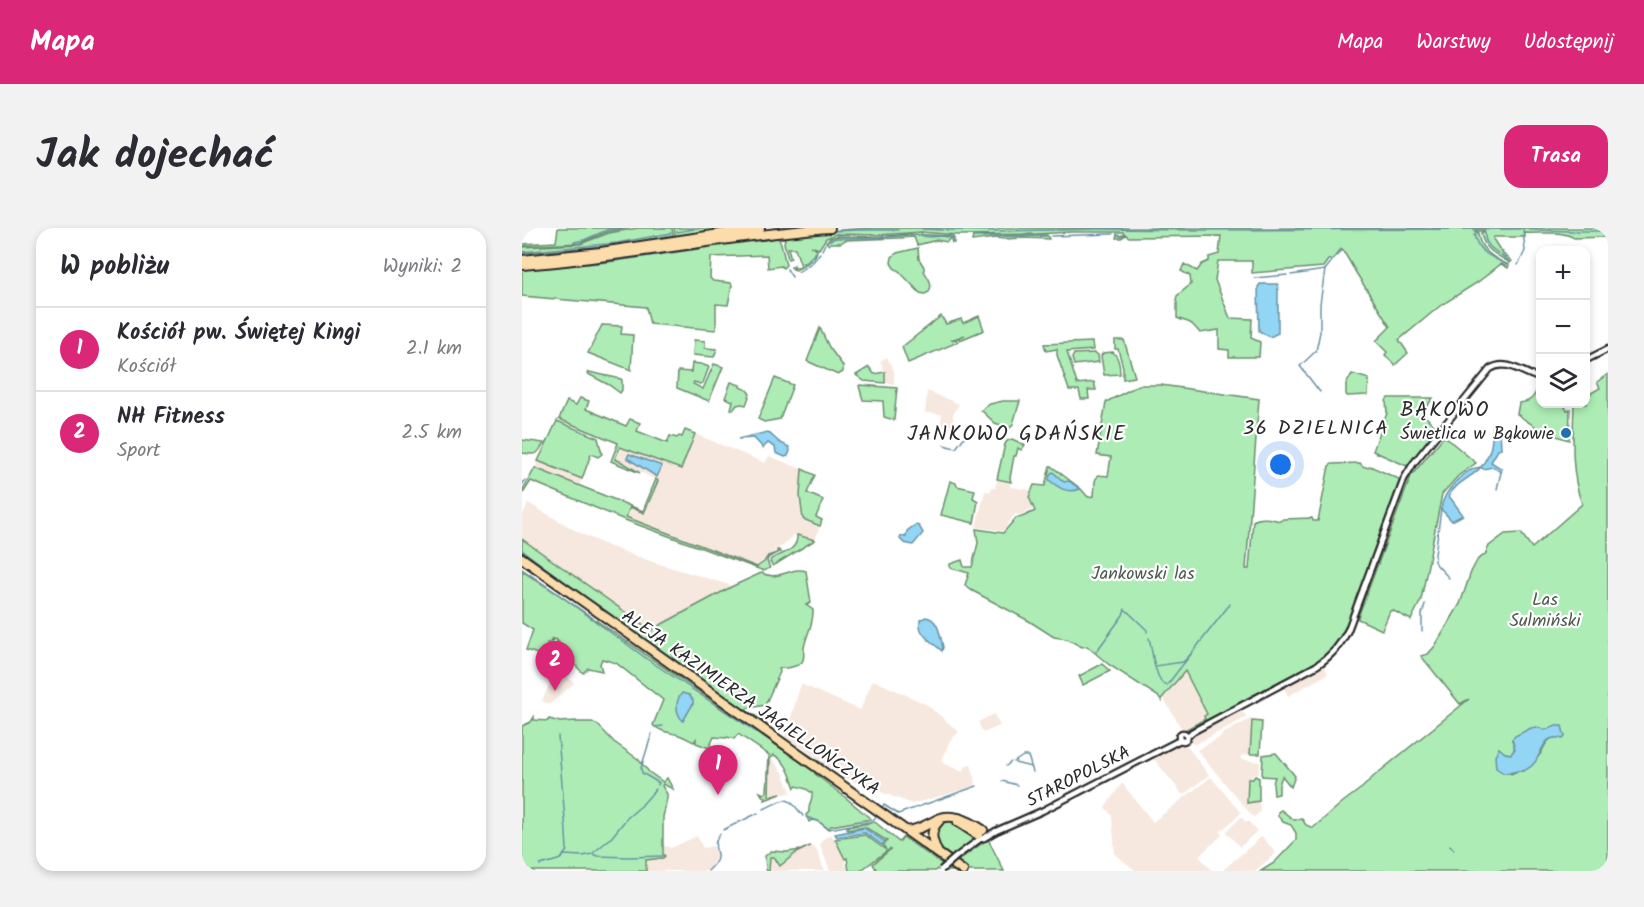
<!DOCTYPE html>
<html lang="pl">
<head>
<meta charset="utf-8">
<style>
  body { margin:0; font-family:Kalam,sans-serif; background:#f2f2f3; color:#2b2b33 }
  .controls { position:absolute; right:18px; top:18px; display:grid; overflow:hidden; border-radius:12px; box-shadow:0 3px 9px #0003 }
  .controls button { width:54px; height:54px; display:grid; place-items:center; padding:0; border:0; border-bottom:2px solid #e1e1e2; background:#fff; color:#2b2b33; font:30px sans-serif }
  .you { position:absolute; left:759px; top:237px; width:21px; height:21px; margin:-15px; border:4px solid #fff; border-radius:50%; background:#1a73e8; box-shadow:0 0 0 9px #1a73e833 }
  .badge { display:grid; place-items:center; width:39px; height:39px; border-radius:50%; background:#db2777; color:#fff; font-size:20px; font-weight:700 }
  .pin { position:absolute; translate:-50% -50px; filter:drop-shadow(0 2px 3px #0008) }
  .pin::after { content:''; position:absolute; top:32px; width:21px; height:18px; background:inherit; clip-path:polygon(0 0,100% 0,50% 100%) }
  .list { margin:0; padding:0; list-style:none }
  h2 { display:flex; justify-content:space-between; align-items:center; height:78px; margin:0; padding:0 24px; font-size:26px }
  h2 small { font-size:20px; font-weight:400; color:#7c7c81 }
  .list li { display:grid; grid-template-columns:39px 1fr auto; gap:18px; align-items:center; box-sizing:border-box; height:84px; padding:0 24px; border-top:2px solid #e1e1e2 }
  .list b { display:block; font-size:22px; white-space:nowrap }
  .list p { margin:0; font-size:20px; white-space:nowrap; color:#7c7c81 }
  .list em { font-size:20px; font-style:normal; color:#7c7c81 }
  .icon { flex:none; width:33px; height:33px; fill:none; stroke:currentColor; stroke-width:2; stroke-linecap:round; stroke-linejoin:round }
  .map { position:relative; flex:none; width:1086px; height:643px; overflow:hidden; border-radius:18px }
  header { display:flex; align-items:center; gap:36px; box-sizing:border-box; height:84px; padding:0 30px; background:#db2777; color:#fff }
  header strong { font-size:28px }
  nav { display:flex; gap:33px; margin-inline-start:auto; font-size:21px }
  .intro { display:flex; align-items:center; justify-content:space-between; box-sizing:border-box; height:144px; padding:0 36px }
  h1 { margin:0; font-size:42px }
  .button { padding:15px 27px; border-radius:18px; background:#db2777; color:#fff; font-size:21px; font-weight:700 }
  main { display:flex; gap:36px; padding:0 36px }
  aside { flex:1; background:#fff; border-radius:18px; box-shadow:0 3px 9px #0003 }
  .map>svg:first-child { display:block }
</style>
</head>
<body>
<header>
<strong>Mapa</strong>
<nav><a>Mapa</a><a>Warstwy</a><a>Udostępnij</a></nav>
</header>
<div class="intro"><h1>Jak dojechać</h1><a class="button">Trasa</a></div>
<main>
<aside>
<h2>W pobliżu<small>Wyniki: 2</small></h2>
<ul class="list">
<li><span class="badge">1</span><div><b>Kościół pw. Świętej Kingi</b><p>Kościół</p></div><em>2.1 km</em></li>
<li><span class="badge">2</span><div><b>NH Fitness</b><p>Sport</p></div><em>2.5 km</em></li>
</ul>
</aside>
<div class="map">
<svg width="1086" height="643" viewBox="0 0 1086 643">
  <rect width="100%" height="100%" fill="#fff"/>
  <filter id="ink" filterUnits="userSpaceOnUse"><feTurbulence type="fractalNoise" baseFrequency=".0167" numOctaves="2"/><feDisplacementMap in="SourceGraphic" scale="12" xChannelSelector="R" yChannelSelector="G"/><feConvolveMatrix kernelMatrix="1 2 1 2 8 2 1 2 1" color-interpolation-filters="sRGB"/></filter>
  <g filter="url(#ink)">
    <g fill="#f6e8de">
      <polygon points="365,129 372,143 372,156 363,155 363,144 358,133"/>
      <polygon points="405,163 437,176 431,186 432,201 418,199 420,186 403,185"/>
      <polygon points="173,206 243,235 247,228 280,241 278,268 281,291 298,298 293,312 275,307 272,307 261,318 252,322 255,325 247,327 235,339 104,289 108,279 122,284 136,253 93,231 98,219 159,241"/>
      <polygon points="16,233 60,251 57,257 13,240"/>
      <polygon points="475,252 488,255 488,259 509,262 506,269 512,281 497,287 493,286 481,303 454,299 463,263 468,264 470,260 473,260"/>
      <polygon points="6,275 58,305 86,318 134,335 211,358 129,402 0,311 0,289"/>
      <polygon points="39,430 49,434 53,438 44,447 52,455 31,474 27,476 20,473"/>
      <polygon points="802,438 806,446 766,468 762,460"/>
      <polygon points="663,443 685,486 684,491 663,502 660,501 641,470"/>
      <polygon points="351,452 404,476 436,503 437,504 428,512 419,534 441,544 443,539 449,536 454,555 451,559 390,576 320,549 294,529 263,509 279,456 338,482"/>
      <polygon points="719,482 725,489 674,516 671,516 668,513 669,509"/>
      <polygon points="472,486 478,498 461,505 456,494"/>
      <polygon points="730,490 728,526 719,528 718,531 738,534 737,546 731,546 726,575 737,573 738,584 732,589 730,588 675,522 699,509 700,506"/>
      <polygon points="662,516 665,518 687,547 661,567 631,530 635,529 638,526 654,517"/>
      <polygon points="249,529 262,546 269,565 247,568 247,541"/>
      <polygon points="689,549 719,585 698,604 700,607 677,628 690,643 614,643 593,626 590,588 583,579 600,555 631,594"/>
      <polygon points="719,589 724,594 727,594 735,603 718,619 704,604"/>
      <polygon points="309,606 320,624 326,643 308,643 298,617 300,612"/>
      <polygon points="175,608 181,620 191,618 195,626 193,634 185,643 124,643 124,632 140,630 141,617 149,620"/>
      <polygon points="739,609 741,610 754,625 733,643 700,643"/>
      <polygon points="288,618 294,621 303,643 247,643 248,629 252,628 258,637 274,625"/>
    </g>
    <g fill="#adedb5" stroke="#6c8c70" stroke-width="1.5" fill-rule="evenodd">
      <polygon points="36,0 106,0 85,4 58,15 0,18 0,16 34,14"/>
      <polygon points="116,0 150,0 151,7 98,17 0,25 0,19 58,16 87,5"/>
      <polygon points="152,0 208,0 156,8 153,7"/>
      <path d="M351,0H1086V9L1052,10C1040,2 1018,6 1003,5V9H972L971,11L978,22L981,23L980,25L990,33L988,35C975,27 961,21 959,5L963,3H952L956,5C957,22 972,31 987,37L986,40L979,36L956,54L918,78L877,112L886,125L873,137L863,127L865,124L854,113L868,99L833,43L822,24L819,21L810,32H806L801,39L730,45V33H696L693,52L708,90L730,91L729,110L738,114L737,129H707V122L697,121V102L678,105C667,91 668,96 655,90V75L654,72L655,68L669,56L668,48L659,43L662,36L675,43L680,36L687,33V29L697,26L699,8L607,9L604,7L599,10H594L595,6L598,8L603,6L601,4H549L514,6L435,7L399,4L357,7L314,6L304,10L297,21L289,18L295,22C295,28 289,33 284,36L281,35V38L274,42L271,41L269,39L272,37V40L279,38L273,20H266L269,30L266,31L262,15L263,10H256L259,15L264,37L261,40L259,38L246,40L245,27L189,29L188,50L191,53L209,55L210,57L206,77L194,76V102L128,96L124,79L0,68V41C118,32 233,5 351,0Z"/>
      <polygon points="386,6 430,8 432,10 432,15 430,15 429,11 427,11 425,14 415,12 395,17 392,9 378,10 323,12 319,15 309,15 307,17 304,14 308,10 315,8 357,9"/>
      <polygon points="474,7 525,7 527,11 501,10 482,11 474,10 450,13 451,8"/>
      <path d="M396,20L397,31L402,39V43C407,51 411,55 407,64L403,66L398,65L377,43L372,40L369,35L370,29L375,25Z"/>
      <polygon points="419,88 424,96 439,91 441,95 457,88 462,102 438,112 436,110 443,107 429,112 434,111 436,114 386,135 380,119"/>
      <polygon points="80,97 100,98 99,106 111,107 109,142 66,125"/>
      <polygon points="298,100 307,119 321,138 321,144 316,147 285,133"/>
      <polygon points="172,112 183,113 183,120 195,121 192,129 171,127"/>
      <polygon points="593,112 602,112 613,149 601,151 601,139 596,121 593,121"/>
      <polygon points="570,114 571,122 545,124 555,156 572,154 574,162 566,162 567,171 559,171 557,162 547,162 535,127 535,121 524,123 522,116"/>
      <path d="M591,124C597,129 598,139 598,146L582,147L579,128L581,125Z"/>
      <polygon points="573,125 576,127 577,134 552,137 550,130 552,126"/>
      <polygon points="170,135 179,136 187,139 181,155 178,156 172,154 171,156 181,161 192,136 201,139 187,173 155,160 156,143 169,144"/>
      <polygon points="347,139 352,146 363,144 363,155 342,153 334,147"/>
      <polygon points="67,144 99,151 100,152 100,162 98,165 87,157 66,146"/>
      <polygon points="830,146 847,151 846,167 825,168 824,166 824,156"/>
      <path d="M1086,146V643H739L752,635L774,612V605L769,597L761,594L756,588V584L759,582L772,592L780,591L784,597L791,600L821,574L841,559L851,549L947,471L938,476L899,428L906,426L913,418L938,376L949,344L956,331L963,327L967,318L983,306L999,305L1010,320L1060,276C1048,244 1051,209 1052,176H1064V168L1078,160L1075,154ZM1030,499L1035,509C1024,511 1024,516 1019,525C1015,532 1007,537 1001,543H995L989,546L983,525L989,526C994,522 993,517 990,512L1027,501Z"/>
      <polygon points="253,150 271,157 258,191 242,194 236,191"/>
      <polygon points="209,154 218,157 218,159 225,162 228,166 224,177 219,176 215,177 211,182 209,181 211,173 203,170"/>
      <polygon points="338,157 375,160 372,192 362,189 361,173 341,172 337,158"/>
      <path d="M617,157H639L737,171L724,341H727L731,293C739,288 750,291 758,293L761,291L790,290L791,293H796L807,238L810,236L838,235C841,239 843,240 848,238L877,251L878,255L824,399L810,421L795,434L666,502H663L683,491L682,488L685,486L663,443L640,470V473L637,469L586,436L565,418L560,419L545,411L532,409L507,393L449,362L443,357L447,345L428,340V336L440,332L442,339H450L456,315L454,301L481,305L494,290L500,289L513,283L507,269L512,257L523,258L528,238H529L559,261L566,269L572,268L573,253L576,247L586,248L589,229L575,227L584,174Z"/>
      <path d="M1014,164L1018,165V176H1041L1045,182L1048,181L1047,212C1026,206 1012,199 995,186L997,175C1006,174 1010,172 1014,164Z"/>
      <polygon points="58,170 67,173 64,181 104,198 108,191 118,195 115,203 145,215 148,208 155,210 157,208 160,209 163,202 173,206 159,241 98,219 93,231 102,235 118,245 89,233 96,215 37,191 45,173 54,177"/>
      <polygon points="866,170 911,170 900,185 915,200 885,238 851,223 865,185 864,173"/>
      <polygon points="481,173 498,173 491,196 488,200 473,195 459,182 468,176"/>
      <polygon points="35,193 76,210 80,226 76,229 69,226 60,251 16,233"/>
      <polygon points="922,208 954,235 936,248 920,266 899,372 889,392 870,382 868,383 860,402 836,391 836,389 889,248"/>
      <polygon points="490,211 503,217 499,222 496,220 494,228 492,228 488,250 489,254 475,251 483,216 485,213"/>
      <path d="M0,212L22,215C15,228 14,227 0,225Z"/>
      <polygon points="13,240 121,283 134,251 136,253 122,285 108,279 104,289 235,339 242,334 246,328 255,325 255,322 257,322 258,324 257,324 247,329 245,333 248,340 242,343 103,292 9,253 0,267 0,264"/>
      <polygon points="280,241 293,247 285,265 301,272 294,289 300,292 298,298 281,291 278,268"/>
      <polygon points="428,253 434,255 435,258 453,262 451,270 456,273 452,295 419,287"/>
      <path d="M275,307L293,312L251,338L248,334L249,331C260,325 276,323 275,307Z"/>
      <path d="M0,311L129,402L211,358L237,346L240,345C255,354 269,338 284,343L289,375L284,377L291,382C292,396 284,407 282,420C281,424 283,430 280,434C275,439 263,441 257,440L258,444L243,477L222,481L237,490L262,511L301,536L298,539L77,382L0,324Z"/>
      <path d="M0,341L293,544V546L323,569L349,591L309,598L306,601L296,593L290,592L287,594L284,587L287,584C286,576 291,572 290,565L284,561L275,558L273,560C268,547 265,533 252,527L248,531L247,568L259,566L243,572L244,569H241L238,564L242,566L245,563L247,527L216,506L212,511L205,509L204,510L192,509L187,520L174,515V511L172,514C167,512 160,507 153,506C144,504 138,503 131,497L141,472L94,435L80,431L78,436L80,443L66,440L61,445L47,431L46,433L38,429L33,440L32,439L33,436L29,433L37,414L35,413L34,415L35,412L32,411L30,415V410L28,415H25V417L28,418L24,429L4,422L11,402L0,395Z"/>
      <polygon points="580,436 588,443 561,457 557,448"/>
      <polygon points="12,489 12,492 26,493 27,491 38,494 54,493 54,494 70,494 76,497 92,514 116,531 127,544 141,554 145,550 151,561 141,556 140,558 145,566 145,570 141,589 141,626 143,628 141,630 124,632 124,643 0,643 0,498 9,494"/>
      <polygon points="730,493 740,494 738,526 728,526"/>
      <polygon points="754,525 773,548 769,559 760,548 757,557 757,566 752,567 751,555 753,549 740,548 741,527"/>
      <polygon points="733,548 737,550 737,573 725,575 726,551 731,551"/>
      <polygon points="420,592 433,593 454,609 452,614 429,631 416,620 411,609"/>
      <polygon points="353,594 377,614 381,609 430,643 418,643 415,641 413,643 355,643 351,636 369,621 365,623 338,643 327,643 325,630 323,631 313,611 343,607 364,622 361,617 365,613 343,599 325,602 325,599"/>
      <polygon points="466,611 482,643 445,643 433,635"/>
      <polygon points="288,618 274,625 258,638 252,629 248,629 247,643 244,643 243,628 249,623 265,624 279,622"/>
    </g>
    <g fill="#92d5f4" stroke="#6991a4" stroke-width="1.5">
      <polygon points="738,56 756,56 756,105 748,109 737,103 736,59"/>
      <path d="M973,195H976L978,200L979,221L976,222L969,234L980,241L979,244L971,239L961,241L959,239C951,249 933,255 927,268L941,287L930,293L919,281C921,264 942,240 959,239C970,223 970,216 971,196Z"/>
      <polygon points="246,204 257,214 267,219 268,223 266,228 263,229 254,225 253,219 246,215 241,220 232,210 216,211"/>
      <polygon points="107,226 140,238 135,249 105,230"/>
      <path d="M531,244L542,254L547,253L558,261C545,266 537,260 527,252L528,246Z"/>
      <polygon points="393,297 397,298 401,305 391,317 382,315 378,311 379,308 384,309 385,303"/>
      <path d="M404,389C417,391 418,408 421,419L420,423C410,414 395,406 398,392Z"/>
      <path d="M160,465L167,467L171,472V476L161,493C153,485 153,473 160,465Z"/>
      <path d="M1034,498H1040L1043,509L1041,511C1017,503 1022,533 1005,541C1001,544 1001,542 996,543C985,545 985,548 974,540L973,528L977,520L983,525L989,526L993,521L990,511L993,508L1009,500L1015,499L1023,502Z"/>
      <polygon points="342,600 363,614 360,617 343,605 315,609 313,606"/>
    </g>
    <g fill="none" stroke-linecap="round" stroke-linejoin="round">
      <g stroke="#6991a4" stroke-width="1.5">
        <polyline points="400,1 421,2"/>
        <polyline points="576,1 677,2"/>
        <polyline points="337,2 376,2"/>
        <polyline points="424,2 476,3"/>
        <polyline points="534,2 575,1"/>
        <polyline points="678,2 998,1"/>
        <polyline points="1007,2 1052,3"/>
        <polyline points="310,3 336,2"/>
        <polyline points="477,3 532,2"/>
        <polyline points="1054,3 1057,3"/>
        <polyline points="1059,3 1085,3"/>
        <polyline points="155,4 172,1"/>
        <path d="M963,5C962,15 969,20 976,25"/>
        <polyline points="596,6 599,8"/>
        <path d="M954,7H952C957,26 969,28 985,37"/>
        <polyline points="529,8 591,6"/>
        <polyline points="452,9 525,8"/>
        <polyline points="431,12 431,13"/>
        <polyline points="305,13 314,10 349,10 393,7 407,9 419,8 431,10"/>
        <polyline points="52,14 62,12 85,2 99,0"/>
        <polyline points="206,16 224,13"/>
        <polyline points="300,22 303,16"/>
        <polyline points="0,24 95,15 149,5"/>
        <polyline points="979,27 987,33"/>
        <polyline points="283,35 294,24"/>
        <polyline points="996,37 1003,23 1001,1"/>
        <polyline points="265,41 270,49"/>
        <polyline points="0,42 86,34 176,21"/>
        <polyline points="276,44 291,34 298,25"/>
        <polyline points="769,47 803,42 813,29 821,22"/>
        <polyline points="732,50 765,47"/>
        <polyline points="798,164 778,138 794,123 798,104 798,76 803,42"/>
        <polyline points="422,217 429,219"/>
        <polyline points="430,219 434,220 444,207"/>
        <polyline points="0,257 3,252"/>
        <polyline points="975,261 979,244"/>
        <polyline points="919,281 912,334 927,350"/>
        <polyline points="0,322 81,383"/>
        <polyline points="0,343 36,366 125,431 237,506"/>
        <polyline points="900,403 900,386 903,376"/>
        <path d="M627,410C631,425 631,441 640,455L643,456"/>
        <polyline points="574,424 601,387 603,381 625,402 625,404"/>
        <polyline points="633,438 661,434 669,426"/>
        <polyline points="645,457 708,376"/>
        <polyline points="132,499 141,498"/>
        <polyline points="130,505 119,540 120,545 137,555 136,557"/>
        <polyline points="492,534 501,528 506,528 511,544"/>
        <polyline points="493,535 509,539"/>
        <polyline points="484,538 489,534"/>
        <polyline points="480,553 495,557"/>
        <polyline points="360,579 362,577 376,586 455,558"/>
        <path d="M242,581C265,570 265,566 281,588"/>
        <polyline points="284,589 296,593 307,601 350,593 354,589"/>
        <polyline points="201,602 236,585"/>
        <polyline points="928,617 932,622"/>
        <polyline points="71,625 89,610 105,590 118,579 134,561"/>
        <polyline points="41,627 61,628 70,626 76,628 107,629 141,628"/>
        <polyline points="18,637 36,632 40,630 45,622 44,604 36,508"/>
        <polyline points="0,643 6,640"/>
        <path d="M186,643C186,643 193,636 193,635C200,624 187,620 198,606"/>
      </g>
      <defs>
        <g id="secondary">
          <polyline points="1064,132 1086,121"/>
          <circle cx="661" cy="509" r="4"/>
          <path d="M665,509L670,504L794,438C808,429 819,417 826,402L882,251L891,236L968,141C985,130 1001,146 1018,150"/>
          <polyline points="435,628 458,611 462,610 474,603 520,583 658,512"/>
        </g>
        <g id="highway">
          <polyline points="0,32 79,24 238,0"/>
          <path d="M0,37C104,30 205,7 308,0"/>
          <polyline points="0,330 441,643"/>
          <polyline points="436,594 456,607"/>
          <path d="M385,603C396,602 402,598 412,593C428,583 446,592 461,602"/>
          <path d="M415,623C410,612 407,603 417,593"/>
        </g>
      </defs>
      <use href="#secondary" stroke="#2b2b2b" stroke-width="9"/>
      <use href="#highway" stroke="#2b2b2b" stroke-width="12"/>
      <use href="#secondary" stroke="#fff" stroke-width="4.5"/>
      <use href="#highway" stroke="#fcdcab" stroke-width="8"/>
      <defs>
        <polyline id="secondary-bridge" points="419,642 435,628"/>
      </defs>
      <use href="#secondary-bridge" stroke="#2b2b2b" stroke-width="9" stroke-linecap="butt"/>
      <use href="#secondary-bridge" stroke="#fff" stroke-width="4.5"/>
    </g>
  </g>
  <circle fill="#1f6fb2" stroke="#fff" stroke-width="2" cx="1044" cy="205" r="6"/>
  <g text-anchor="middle" stroke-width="4.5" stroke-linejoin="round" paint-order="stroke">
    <g font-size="18" fill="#2b2b2b" stroke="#fff" text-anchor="end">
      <text x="1032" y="211">Świetlica w Bąkowie</text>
    </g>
    <g font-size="18" fill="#4c5c4e" stroke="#fff">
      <text x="621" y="351">Jankowski las</text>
      <text x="1023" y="377">Las<tspan x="1023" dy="21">Sulmiński</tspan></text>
    </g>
    <g font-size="18" fill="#2b2b2b" stroke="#fff">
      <text transform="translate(229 474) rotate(35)" y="6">ALEJA KAZIMIERZA JAGIELLOŃCZYKA</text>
      <text transform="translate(556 548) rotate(-27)" y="6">STAROPOLSKA</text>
    </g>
    <g font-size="20" letter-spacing="1.5" fill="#2b2b2b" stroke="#fff">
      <text x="794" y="206">36 DZIELNICA</text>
    </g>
    <g font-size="21" letter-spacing="1.5" fill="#2b2b2b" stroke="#fff">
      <text x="923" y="188">BĄKOWO</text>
      <text x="495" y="212">JANKOWO GDAŃSKIE</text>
    </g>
  </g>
</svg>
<div class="controls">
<button>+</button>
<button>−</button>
<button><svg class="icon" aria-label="layers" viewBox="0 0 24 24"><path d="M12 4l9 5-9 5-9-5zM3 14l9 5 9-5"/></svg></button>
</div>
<div class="you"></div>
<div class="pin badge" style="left:196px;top:567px">1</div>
<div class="pin badge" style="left:33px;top:463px">2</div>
</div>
</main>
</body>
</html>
